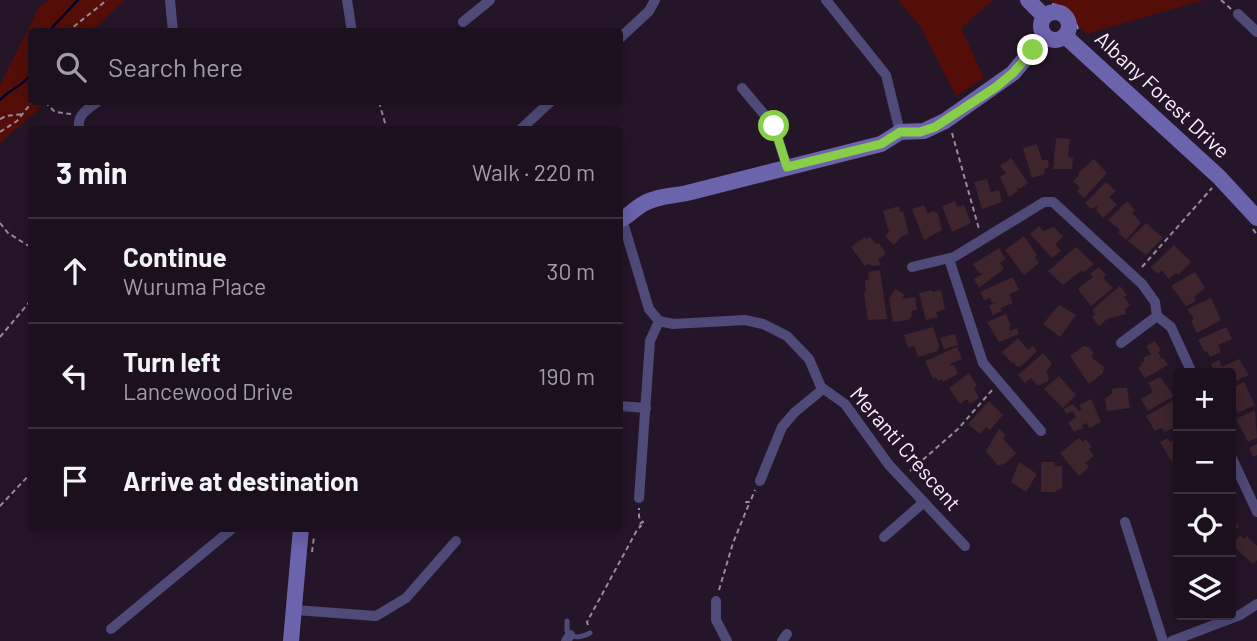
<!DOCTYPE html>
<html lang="en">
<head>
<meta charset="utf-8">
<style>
  body { margin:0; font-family:Barlow,sans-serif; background:#291e2b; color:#f1f3f6 }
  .controls { position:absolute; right:21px; bottom:21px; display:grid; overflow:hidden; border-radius:7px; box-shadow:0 4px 18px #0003 }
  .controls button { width:63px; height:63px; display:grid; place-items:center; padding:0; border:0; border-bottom:2px solid #3a303c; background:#1c101e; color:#f1f3f6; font:35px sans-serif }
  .stop { position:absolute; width:21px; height:21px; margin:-16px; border:5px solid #88cf49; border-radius:50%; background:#fff }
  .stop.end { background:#88cf49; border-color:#fff; box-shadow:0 2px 7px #0008 }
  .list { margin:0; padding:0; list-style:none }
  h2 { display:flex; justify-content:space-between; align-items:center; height:91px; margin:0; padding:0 28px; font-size:30px }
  h2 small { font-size:23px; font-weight:400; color:#a09da4 }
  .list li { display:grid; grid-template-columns:46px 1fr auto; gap:21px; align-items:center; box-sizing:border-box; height:105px; padding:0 28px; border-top:2px solid #3a303c }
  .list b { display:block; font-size:26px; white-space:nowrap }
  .list p { margin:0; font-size:23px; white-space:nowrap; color:#a09da4 }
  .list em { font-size:23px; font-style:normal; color:#a09da4 }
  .icon { flex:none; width:38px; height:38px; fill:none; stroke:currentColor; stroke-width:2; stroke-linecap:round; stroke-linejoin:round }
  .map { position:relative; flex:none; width:1257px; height:641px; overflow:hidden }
  .search { position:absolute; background:#1c101e; box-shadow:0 4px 18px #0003; left:28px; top:28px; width:595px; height:77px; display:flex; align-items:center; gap:18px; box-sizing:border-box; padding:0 24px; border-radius:7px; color:#a09da4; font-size:26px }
  .panel { position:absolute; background:#1c101e; box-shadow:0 4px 18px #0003; left:28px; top:126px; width:595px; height:406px; border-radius:7px }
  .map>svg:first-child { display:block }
</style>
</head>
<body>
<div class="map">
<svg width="1257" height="641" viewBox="0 0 1257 641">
  <rect width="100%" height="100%" fill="#251528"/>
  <g fill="#540e07">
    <polygon points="48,0 124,0 92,31 32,32 32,102 40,102 39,109 0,143 0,85 39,7"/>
    <polygon points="898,0 993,0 961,28 984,78 956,96 920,26"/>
    <polygon points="1050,0 1204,0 1087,34"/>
  </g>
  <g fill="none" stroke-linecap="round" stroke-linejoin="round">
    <g stroke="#00002c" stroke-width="2.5">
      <polyline points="48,32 78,0"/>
      <path d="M0,100C10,89 24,86 32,72"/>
    </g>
  </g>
  <g fill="#3e242d">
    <polygon points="1056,138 1070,139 1068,157 1073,158 1072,169 1053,169"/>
    <polygon points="1037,144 1042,160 1048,160 1049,166 1044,170 1045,174 1032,178 1023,148"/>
    <polygon points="1011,158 1028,183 1019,189 1016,187 1018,191 1009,197 1000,177 1006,173 1000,166"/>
    <polygon points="1094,159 1107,173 1084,198 1077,191 1080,188 1073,181 1079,175 1078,173"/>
    <polygon points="987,179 991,192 999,190 1002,202 982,209 974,182"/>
    <polygon points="1106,182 1116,191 1109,197 1117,205 1103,218 1096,210 1098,206 1091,209 1085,203"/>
    <polygon points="955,201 957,207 964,205 971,223 952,232 942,206"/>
    <polygon points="1127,201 1135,210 1132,213 1141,223 1126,240 1118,232 1120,230 1108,220"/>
    <polygon points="924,205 927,213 933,211 938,213 942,230 924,240 912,209"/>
    <polygon points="899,206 900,212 903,211 909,234 902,236 894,245 885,236 889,232 883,211"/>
    <polygon points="1146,223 1163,238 1146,255 1128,241"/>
    <polygon points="1039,226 1043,231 1054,227 1063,237 1055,244 1061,251 1052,258 1030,234"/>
    <polygon points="1024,236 1037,255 1035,257 1039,263 1024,275 1005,250"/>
    <polygon points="865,237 867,239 870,237 876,244 879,243 886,254 878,260 881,265 872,266 869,264 865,266 851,247"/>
    <polygon points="1174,245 1191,262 1178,275 1176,273 1169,279 1162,270 1158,274 1151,267"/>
    <polygon points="1076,247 1094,264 1084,272 1082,270 1063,285 1048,271"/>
    <polygon points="999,248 1006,259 1000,263 1004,269 979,288 974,279 983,273 979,273 973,264"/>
    <polygon points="1099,267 1106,275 1103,278 1113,288 1091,306 1078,289 1093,277 1090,274"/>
    <polygon points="880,270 887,319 868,320 864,292 866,291 865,280 869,279 868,272"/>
    <polygon points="1195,272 1205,288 1194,297 1196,301 1186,306 1171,286"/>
    <polygon points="1013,277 1019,290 1009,294 1013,303 1001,308 1002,311 993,315 989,306 996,302 992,303 990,298 984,300 980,292"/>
    <polygon points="1120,286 1127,295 1124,297 1130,305 1125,309 1126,314 1107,319 1099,326 1092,317 1095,314 1092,310"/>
    <polygon points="896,289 905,295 902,299 915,297 917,310 911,311 912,316 908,320 893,322 889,298"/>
    <polygon points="932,290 932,292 941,290 945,309 936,312 938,317 926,320 919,293"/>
    <polygon points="1211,298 1221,320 1197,333 1191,321 1194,319 1187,309"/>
    <polygon points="1059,305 1076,315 1060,337 1043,324"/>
    <polygon points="1006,314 1011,326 1009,327 1010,331 1017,328 1019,334 999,342 987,322"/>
    <polygon points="933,327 940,348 937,349 938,351 918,357 914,346 908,348 904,335"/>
    <polygon points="1226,327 1232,339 1218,345 1221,352 1210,357 1207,351 1205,352 1198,340"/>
    <polygon points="955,334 958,345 944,349 940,338"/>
    <polygon points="1018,338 1028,350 1033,346 1037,351 1020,367 1016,366 1014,362 1012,363 1002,352"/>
    <polygon points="1155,341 1161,351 1158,352 1161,357 1158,359 1163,358 1168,365 1145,378 1138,368 1142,365 1141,363 1145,361 1143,358 1151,354 1146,346"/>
    <polygon points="1083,346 1089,347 1093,352 1092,358 1104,367 1103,373 1089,384 1070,356"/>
    <polygon points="957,347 962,359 950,364 951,366 954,365 958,374 943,382 942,379 938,381 936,377 933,379 925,361"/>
    <polygon points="1043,353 1052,363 1046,373 1049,376 1048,381 1038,386 1031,378 1025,383 1018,375"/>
    <polygon points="1239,359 1249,375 1231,383 1231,373 1215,373 1211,364 1219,360 1222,367"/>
    <polygon points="969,373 977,386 974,388 979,398 970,404 967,399 960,404 949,388"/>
    <polygon points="1059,376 1076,395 1063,408 1044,389"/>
    <polygon points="1160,377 1174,396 1148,411 1141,399 1153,392 1148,383"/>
    <polygon points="1244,382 1255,405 1238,413 1231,398 1231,388"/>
    <polygon points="1117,388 1127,388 1130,408 1107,411 1105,399 1112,393 1112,389"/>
    <polygon points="1091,399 1101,422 1089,428 1087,423 1082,425 1083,428 1074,432 1068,422 1076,418 1073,411 1066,414 1064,409 1073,404 1079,411 1082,410 1079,405"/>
    <polygon points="1176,399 1178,404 1178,426 1165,432 1161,428 1155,431 1146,416"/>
    <polygon points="989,401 1003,415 990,430 986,427 980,434 968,424"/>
    <polygon points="1255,410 1257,438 1248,442 1236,419"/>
    <polygon points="999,429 1006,435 1003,439 1016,453 1006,463 998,466 986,451"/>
    <polygon points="1178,437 1178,457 1171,461 1160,442 1168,438 1170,442"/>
    <polygon points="1079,438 1083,442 1086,439 1092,447 1089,449 1094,456 1085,463 1089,467 1079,476 1060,453"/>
    <polygon points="1257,444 1257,455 1253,457 1249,448"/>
    <polygon points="1019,462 1037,474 1026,492 1011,482"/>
    <polygon points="1041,462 1055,462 1055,466 1062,466 1062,488 1055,492 1041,492"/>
    <polygon points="1231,518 1239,526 1235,531 1231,530"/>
    <polygon points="1240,535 1244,539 1247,536 1257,546 1257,560 1253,564 1232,545"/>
  </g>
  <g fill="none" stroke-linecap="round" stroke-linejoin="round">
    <g stroke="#988a9a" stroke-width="2" stroke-dasharray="5 3.5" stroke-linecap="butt">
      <polyline points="1221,0 1231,9"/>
      <path d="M1052,4C1067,6 1074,15 1078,29"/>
      <polyline points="67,32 107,0"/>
      <polyline points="45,102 55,112 71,114"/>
      <polyline points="379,102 387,130"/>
      <polyline points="0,119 6,116 24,114"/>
      <polyline points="0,132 17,121 32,102"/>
      <polyline points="952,133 979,229"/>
      <polyline points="0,223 8,233 32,248"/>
      <polyline points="1253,229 1257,235"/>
      <polyline points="1142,267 1212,188"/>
      <polyline points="0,337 32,299"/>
      <polyline points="910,471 958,429 993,389"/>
      <polyline points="0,506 32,472"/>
      <polyline points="312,552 314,537"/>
      <polyline points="719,590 733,543 749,504 746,502 750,502 755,490"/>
      <polyline points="588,625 587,622 637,530 641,526 638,524 643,522 639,517 639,508"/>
    </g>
    <path stroke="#4f4a78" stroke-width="5" d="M567,621V631C573,640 582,637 590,633"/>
    <g stroke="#4f4a78" stroke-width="10">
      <polyline points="170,0 173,32"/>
      <polyline points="347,0 352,32"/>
      <polyline points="826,0 886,75 900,132"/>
      <polyline points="1238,14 1257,32"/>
      <polyline points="463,22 490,0"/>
      <polyline points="620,38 649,11 655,0"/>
      <polyline points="742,88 774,126 787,167"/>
      <path d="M80,130C75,116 87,110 97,102"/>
      <polyline points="520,130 550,102"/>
      <polyline points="622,219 649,309 659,321 673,324 745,320 763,324 787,336 809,359 821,387 845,404 889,465 965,546"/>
      <polyline points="949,259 983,363 1041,431"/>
      <polyline points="912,267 954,257 1044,202 1053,202 1142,284 1155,302 1157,316 1171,327 1192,373"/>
      <polyline points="1121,343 1157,316"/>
      <polyline points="620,406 646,408"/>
      <polyline points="1231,456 1257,512"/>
      <polyline points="760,481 782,427 795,412 823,389"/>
      <polyline points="639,498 650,341 659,321"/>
      <polyline points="1125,522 1163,641"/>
      <polyline points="884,537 924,502"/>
      <polyline points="716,601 716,620 727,641"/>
      <polyline points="295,610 376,616 406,598 456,541"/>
      <polyline points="111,629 233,528"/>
      <polyline points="566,641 570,635"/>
      <polyline points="782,641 787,634"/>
      <polyline points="1172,641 1240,615 1257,604"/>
    </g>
    <g stroke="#6c63ad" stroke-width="16">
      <polyline points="1028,0 1044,16"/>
      <circle cx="1055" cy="26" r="14"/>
      <polyline points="1065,36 1219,177 1257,218"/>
      <path d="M620,220C629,216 634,209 643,204C656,196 673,196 687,193L881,144L900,132L924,131L945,121L1013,73L1044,36"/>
      <polyline points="291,641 301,528"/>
    </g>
  </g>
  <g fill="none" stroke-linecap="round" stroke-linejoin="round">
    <polyline stroke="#88cf49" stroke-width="9" points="774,126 787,167 881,144 900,132 920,132 935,127 996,87 1013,73 1033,50"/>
  </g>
  <g text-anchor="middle" stroke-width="5" stroke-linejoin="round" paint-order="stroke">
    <g font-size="21" fill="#fbeffc" stroke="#251528">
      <text transform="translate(1162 95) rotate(43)" y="7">Albany Forest Drive</text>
      <text transform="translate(905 449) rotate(49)" y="7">Meranti Crescent</text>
    </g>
  </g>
</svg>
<div class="controls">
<button>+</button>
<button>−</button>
<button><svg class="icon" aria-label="locate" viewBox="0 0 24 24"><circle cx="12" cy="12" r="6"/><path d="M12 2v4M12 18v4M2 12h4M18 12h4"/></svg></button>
<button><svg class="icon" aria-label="layers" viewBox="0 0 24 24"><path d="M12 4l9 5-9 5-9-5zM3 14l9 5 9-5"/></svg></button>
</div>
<div class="stop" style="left:774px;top:126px"></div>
<div class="stop end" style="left:1033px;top:50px"></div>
<div class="search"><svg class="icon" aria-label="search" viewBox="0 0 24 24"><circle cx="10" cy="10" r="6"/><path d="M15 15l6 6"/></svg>Search here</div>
<section class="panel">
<h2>3 min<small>Walk · 220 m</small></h2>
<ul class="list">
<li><svg class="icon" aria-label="ahead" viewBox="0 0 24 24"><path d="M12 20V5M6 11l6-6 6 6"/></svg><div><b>Continue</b><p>Wuruma Place</p></div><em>30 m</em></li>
<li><svg class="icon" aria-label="left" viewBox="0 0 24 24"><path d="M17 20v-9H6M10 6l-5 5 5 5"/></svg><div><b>Turn left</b><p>Lancewood Drive</p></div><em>190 m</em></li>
<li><svg class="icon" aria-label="arrive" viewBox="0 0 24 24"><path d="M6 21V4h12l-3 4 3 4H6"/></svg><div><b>Arrive at destination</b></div></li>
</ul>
</section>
</div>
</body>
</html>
